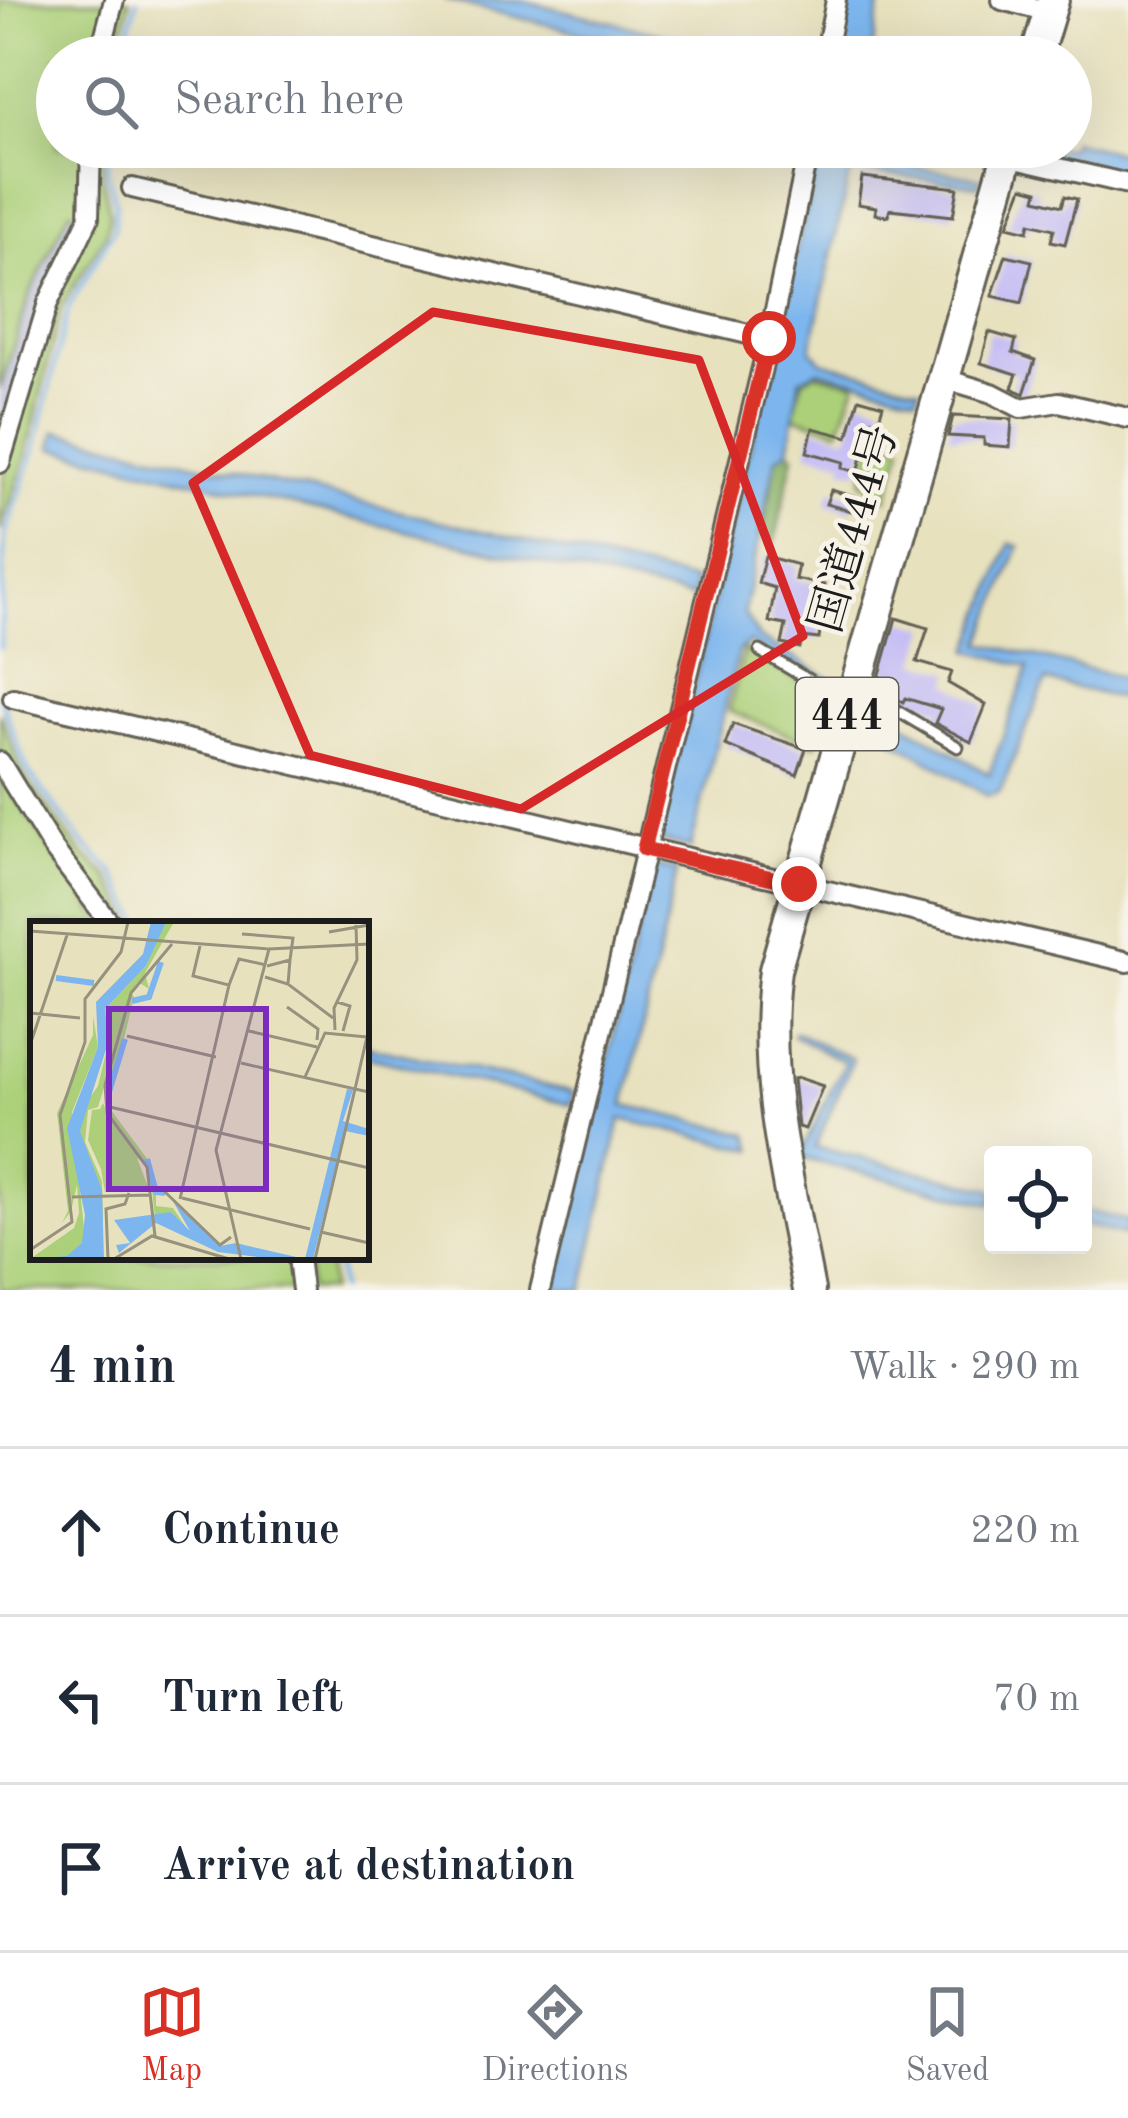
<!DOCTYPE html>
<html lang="en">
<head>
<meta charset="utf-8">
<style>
  body { margin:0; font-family:"Old Standard TT","Noto Serif JP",serif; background:#f2f2f3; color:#1f2937 }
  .controls { position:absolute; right:36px; bottom:36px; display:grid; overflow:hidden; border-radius:12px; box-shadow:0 12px 48px #0002 }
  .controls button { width:108px; height:108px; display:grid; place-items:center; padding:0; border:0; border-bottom:3px solid #e0e1e3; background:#fff; color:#1f2937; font:60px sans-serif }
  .stop { position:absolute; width:36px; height:36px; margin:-27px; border:9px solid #d93025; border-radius:50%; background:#fff }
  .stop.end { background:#d93025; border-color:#fff; box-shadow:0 3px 12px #0008 }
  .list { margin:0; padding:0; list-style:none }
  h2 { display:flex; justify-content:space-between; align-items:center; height:156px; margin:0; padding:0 48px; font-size:51px }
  h2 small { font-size:39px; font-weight:400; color:#747a83 }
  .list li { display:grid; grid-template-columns:78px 1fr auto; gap:36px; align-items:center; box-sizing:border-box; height:168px; padding:0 48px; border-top:3px solid #e0e1e3 }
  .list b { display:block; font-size:45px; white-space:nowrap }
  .list em { font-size:39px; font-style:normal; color:#747a83 }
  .icon { flex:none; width:66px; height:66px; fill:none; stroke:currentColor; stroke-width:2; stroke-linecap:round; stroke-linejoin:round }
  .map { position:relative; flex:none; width:1128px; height:1290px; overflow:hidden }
  .search { position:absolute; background:#fff; box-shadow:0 12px 48px #0002; left:36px; right:36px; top:36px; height:132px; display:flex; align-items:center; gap:30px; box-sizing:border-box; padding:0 42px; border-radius:66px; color:#747a83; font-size:45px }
  .sheet { height:660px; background:#fff }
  nav { display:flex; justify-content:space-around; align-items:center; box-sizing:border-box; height:168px; border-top:3px solid #e0e1e3; background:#fff; font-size:33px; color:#747a83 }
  nav a { display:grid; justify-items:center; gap:6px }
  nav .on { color:#d93025 }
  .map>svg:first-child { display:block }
</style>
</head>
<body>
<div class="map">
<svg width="1128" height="1290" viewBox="0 0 1128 1290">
  <rect width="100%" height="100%" fill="#f7f3e8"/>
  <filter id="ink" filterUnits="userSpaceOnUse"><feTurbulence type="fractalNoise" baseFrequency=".00833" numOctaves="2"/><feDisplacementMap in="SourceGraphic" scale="24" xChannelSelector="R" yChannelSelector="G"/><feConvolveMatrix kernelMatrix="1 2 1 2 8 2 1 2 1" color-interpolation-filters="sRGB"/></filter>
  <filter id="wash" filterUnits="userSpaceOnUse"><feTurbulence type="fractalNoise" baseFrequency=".004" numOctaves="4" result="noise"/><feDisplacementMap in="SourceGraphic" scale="48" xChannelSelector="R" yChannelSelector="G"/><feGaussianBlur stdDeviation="2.7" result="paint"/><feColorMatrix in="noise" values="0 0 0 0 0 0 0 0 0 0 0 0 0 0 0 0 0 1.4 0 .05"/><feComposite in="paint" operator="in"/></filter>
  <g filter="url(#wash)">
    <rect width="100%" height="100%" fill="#e7e1be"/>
    <polygon fill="#bfc2dd" points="0,206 2,220 70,209 85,218 0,444"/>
    <g fill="#acd079" stroke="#64764a" stroke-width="3">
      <path d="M0,0H130L116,57H57V147H105L102,175L110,214L106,234L61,307L26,457L0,531C0,425 47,317 85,218L70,210L30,294L0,389Z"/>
      <polygon points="816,373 856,383 839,430 793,416 803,380"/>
      <polygon points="872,438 903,446 887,499 862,482"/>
      <polygon points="744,650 829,696 816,745 729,711"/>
      <polygon points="0,713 22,773 80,852 108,876 134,924 116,924 0,753"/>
      <polygon points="0,776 102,924 33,924 33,1257 289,1257 292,1290 0,1290"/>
      <polygon points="307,1257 329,1257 330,1290 310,1290"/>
    </g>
    <polygon fill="#89b269" stroke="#526742" stroke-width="3" points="789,450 794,455 775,542 763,534 776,458"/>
    <g fill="#7db6ee" stroke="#4c6985" stroke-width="3">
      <polygon points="445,0 521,0 757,57 683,57"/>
      <polygon points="849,0 881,0 871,57 838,57"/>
      <polygon points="1071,141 1128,155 1128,174 1040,151 1071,147"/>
      <polygon points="821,147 855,147 861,158 981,178 978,185 855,171 849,176 811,349 822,361 920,388 917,396 818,370 800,379 789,450 776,458 744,613 759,638 836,682 833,688 750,643 739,650 691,848 657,840"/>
      <polygon points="56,431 695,581 691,598 52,448"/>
      <polygon points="1010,543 1019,546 982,643 1128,679 1128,700 1046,681 1000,792 988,796 883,733 861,711 864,699 989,774 1029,667 970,650"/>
      <polygon points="653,865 677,871 625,1105 749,1134 754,1150 621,1119 583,1290 554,1290"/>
      <polygon points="795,1032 853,1059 815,1147 993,1189 993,1204 805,1159 803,1149 845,1062 793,1036"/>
      <polygon points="366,1046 574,1092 571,1105 366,1056"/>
      <polygon points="1083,1210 1128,1221 1128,1236 1083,1225"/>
    </g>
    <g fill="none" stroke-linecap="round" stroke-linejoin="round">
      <g stroke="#7db6ee" stroke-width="4.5">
        <polyline points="122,57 137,0"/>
        <polyline points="0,648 5,534 34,451 69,306 114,229 116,205 107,172 110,147"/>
        <polyline points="0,697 27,770 84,845 113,872 141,924"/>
        <polyline points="337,1257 340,1290"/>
      </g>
    </g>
    <g id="blocks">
      <g fill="#c3bbf5">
        <polygon points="862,177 958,188 953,216 890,209 888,216 875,214 876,207 858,204"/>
        <polygon points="1023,187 1038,191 1036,199 1062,206 1065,196 1077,199 1065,244 1051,241 1054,229 1030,223 1028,231 1008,226"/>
        <polygon points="1006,255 1032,261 1022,303 992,296"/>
        <polygon points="989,332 1016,340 1013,352 1035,360 1024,394 1012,388 1017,374 981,363"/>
        <polygon points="859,398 883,405 878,422 872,420 858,472 842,468 844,462 807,452 813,428 848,437"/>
        <polygon points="953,416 1012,419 1010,447 984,445 984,438 948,436"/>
        <polygon points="831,490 855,497 851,511 826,504"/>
        <polygon points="765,556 798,565 795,579 824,585 816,616 822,617 819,639 802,637 800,648 782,644 786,625 769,622 775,588 758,583"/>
        <polygon points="896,618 928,628 917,662 952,672 948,683 986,705 971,742 935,723 941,709 905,698 903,702 876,688"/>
        <polygon points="733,724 806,749 797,775 725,745"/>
        <polygon points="799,1078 823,1086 805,1129 798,1127 794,1089 793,1079"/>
      </g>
    </g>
  </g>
  <g filter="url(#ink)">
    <use href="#blocks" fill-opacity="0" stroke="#636155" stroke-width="3"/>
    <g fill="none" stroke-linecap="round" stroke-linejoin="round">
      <defs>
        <polyline id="service" points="760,651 832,694 864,691 958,747"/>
        <g id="minor">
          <polyline points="1002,0 1049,12"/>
          <polyline points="99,57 114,0"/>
          <polyline points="825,57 836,0"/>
          <polyline points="1007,156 1128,184"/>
          <polyline points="132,188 769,339"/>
          <polyline points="942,378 992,393 1021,408 1059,402 1128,418"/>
          <polyline points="0,463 48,303 89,218 91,147"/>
          <polyline points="13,698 1128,962"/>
          <polyline points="0,762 52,847 111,924"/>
          <polyline points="298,1257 302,1290"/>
          <polyline points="540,1290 769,339 809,147"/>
        </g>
        <g id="trunk">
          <polyline points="1036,57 1053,0"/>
          <path d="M809,1290C789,1184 761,1079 775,970L1010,147"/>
        </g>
      </defs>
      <use href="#service" stroke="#636155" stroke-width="15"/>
      <use href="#minor" stroke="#636155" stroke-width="24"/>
      <use href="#trunk" stroke="#636155" stroke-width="36"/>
      <use href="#service" stroke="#fff" stroke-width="9"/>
      <use href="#minor" stroke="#fff" stroke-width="18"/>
      <use href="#trunk" stroke="#fff" stroke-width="30"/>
    </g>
  </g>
  <g fill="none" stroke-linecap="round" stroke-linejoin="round" filter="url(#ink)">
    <polyline stroke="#d93025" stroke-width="15" points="769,338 644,849 799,884"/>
  </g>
  <path fill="none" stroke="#d62828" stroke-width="9" stroke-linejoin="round" d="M433,312L699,360L803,636L521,809L310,755L193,483Z"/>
  <g text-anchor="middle" stroke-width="9" stroke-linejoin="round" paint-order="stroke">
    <rect fill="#f7f3e8" stroke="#5e5c59" stroke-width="3" x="796" y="678" width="102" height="72" rx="9"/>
    <g font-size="42" font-weight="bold" fill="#1c1c1c">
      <text x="847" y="729">444</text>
    </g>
    <g font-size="45" fill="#1c1c1c" stroke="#f7f3e8">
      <text transform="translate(852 528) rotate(-74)" y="16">国道444号</text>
    </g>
  </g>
  <g transform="translate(30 921)">
    <rect width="339" height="339" fill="#e7e1be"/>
    <path d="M134,1H144L115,52L119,68L108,61L101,71L104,76L78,185L118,239L125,272L139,273L126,274V285L143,287L157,308L141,291L125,296L120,252L115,242L107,237L120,271H75L71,248L58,219L62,189L70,188L73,182L77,191L76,163L89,118L68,186L58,189L55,221L72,260L73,300L46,224L50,191L68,165L79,119L75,88L116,45ZM63,95L68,126L42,191L56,327L45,338H0L44,307L49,292L47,264L41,290L32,302L38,290L27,192L63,114Z" fill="#acd079"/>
    <path d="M121,1H136L116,45L75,88L79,119L50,210L72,269L74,338H0L37,335L52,322L55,294L37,207L68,126L66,81L113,33ZM317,168L323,169L313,200L339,208V215L315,210L283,338H244L188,331L126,302L89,332L86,324L100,322L84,299L141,291L160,310L140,275L190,325L206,322L275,338Z" fill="#7db6ee"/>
    <path fill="none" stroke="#7db6ee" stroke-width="6" d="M26,57L64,62M102,80L119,76L131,41M79,171L95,118M117,238L126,271L135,272"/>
    <path fill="none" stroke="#96927d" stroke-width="3" d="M0,10L239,28L186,229L211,338M299,11L339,4M212,13L263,17L260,39M239,28L339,23M237,45L260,39L258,63M235,56L258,63L303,97M199,64L209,38L236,44M307,81L320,85L313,110M257,86L288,108L287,119M0,92L50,97M305,109L304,87L327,39L326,4M219,110L287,126M97,115L186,136M0,124L37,14M211,142L325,168L339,107M275,156L295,112L337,116M80,186L339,247M134,270L190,324L201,316M42,276L121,274M152,277L280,308M150,278L199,64L163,55L170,25M291,311L339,322M125,315L117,246L77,192L75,164L101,72L142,23M0,329L42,301L30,194L55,121V78L91,31L98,1M78,338L76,288L95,283L99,272M84,338L122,315L199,338M285,338L325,168L339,171"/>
    <path fill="#7b2cbf" fill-opacity="0.15" stroke="#7b2cbf" stroke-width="6" d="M79,88H236V268H79Z"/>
    <rect width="339" height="339" fill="none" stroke="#1c1c1c" stroke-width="6"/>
  </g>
</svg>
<div class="controls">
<button><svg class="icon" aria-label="locate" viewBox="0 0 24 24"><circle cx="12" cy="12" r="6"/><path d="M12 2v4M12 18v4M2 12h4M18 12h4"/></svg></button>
</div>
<div class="stop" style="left:769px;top:338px"></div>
<div class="stop end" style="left:799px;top:884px"></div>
<div class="search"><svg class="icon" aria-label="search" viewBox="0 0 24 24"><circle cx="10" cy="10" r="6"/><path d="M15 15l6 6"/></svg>Search here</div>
</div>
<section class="sheet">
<h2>4 min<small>Walk · 290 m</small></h2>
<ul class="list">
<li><svg class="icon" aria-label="ahead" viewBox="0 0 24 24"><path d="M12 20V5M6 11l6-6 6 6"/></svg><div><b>Continue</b></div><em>220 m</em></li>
<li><svg class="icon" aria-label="left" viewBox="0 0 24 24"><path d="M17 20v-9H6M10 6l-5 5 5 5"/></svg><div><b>Turn left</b></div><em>70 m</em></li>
<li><svg class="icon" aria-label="arrive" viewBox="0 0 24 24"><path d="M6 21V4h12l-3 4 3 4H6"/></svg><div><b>Arrive at destination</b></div></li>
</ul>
</section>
<nav>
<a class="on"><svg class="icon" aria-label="map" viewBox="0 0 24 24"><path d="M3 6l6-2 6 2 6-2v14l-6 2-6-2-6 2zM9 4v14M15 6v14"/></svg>Map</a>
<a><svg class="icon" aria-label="directions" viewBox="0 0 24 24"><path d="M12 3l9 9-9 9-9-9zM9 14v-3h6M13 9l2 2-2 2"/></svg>Directions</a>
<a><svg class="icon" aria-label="saved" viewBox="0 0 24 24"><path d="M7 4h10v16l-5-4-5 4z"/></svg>Saved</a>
</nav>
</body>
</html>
